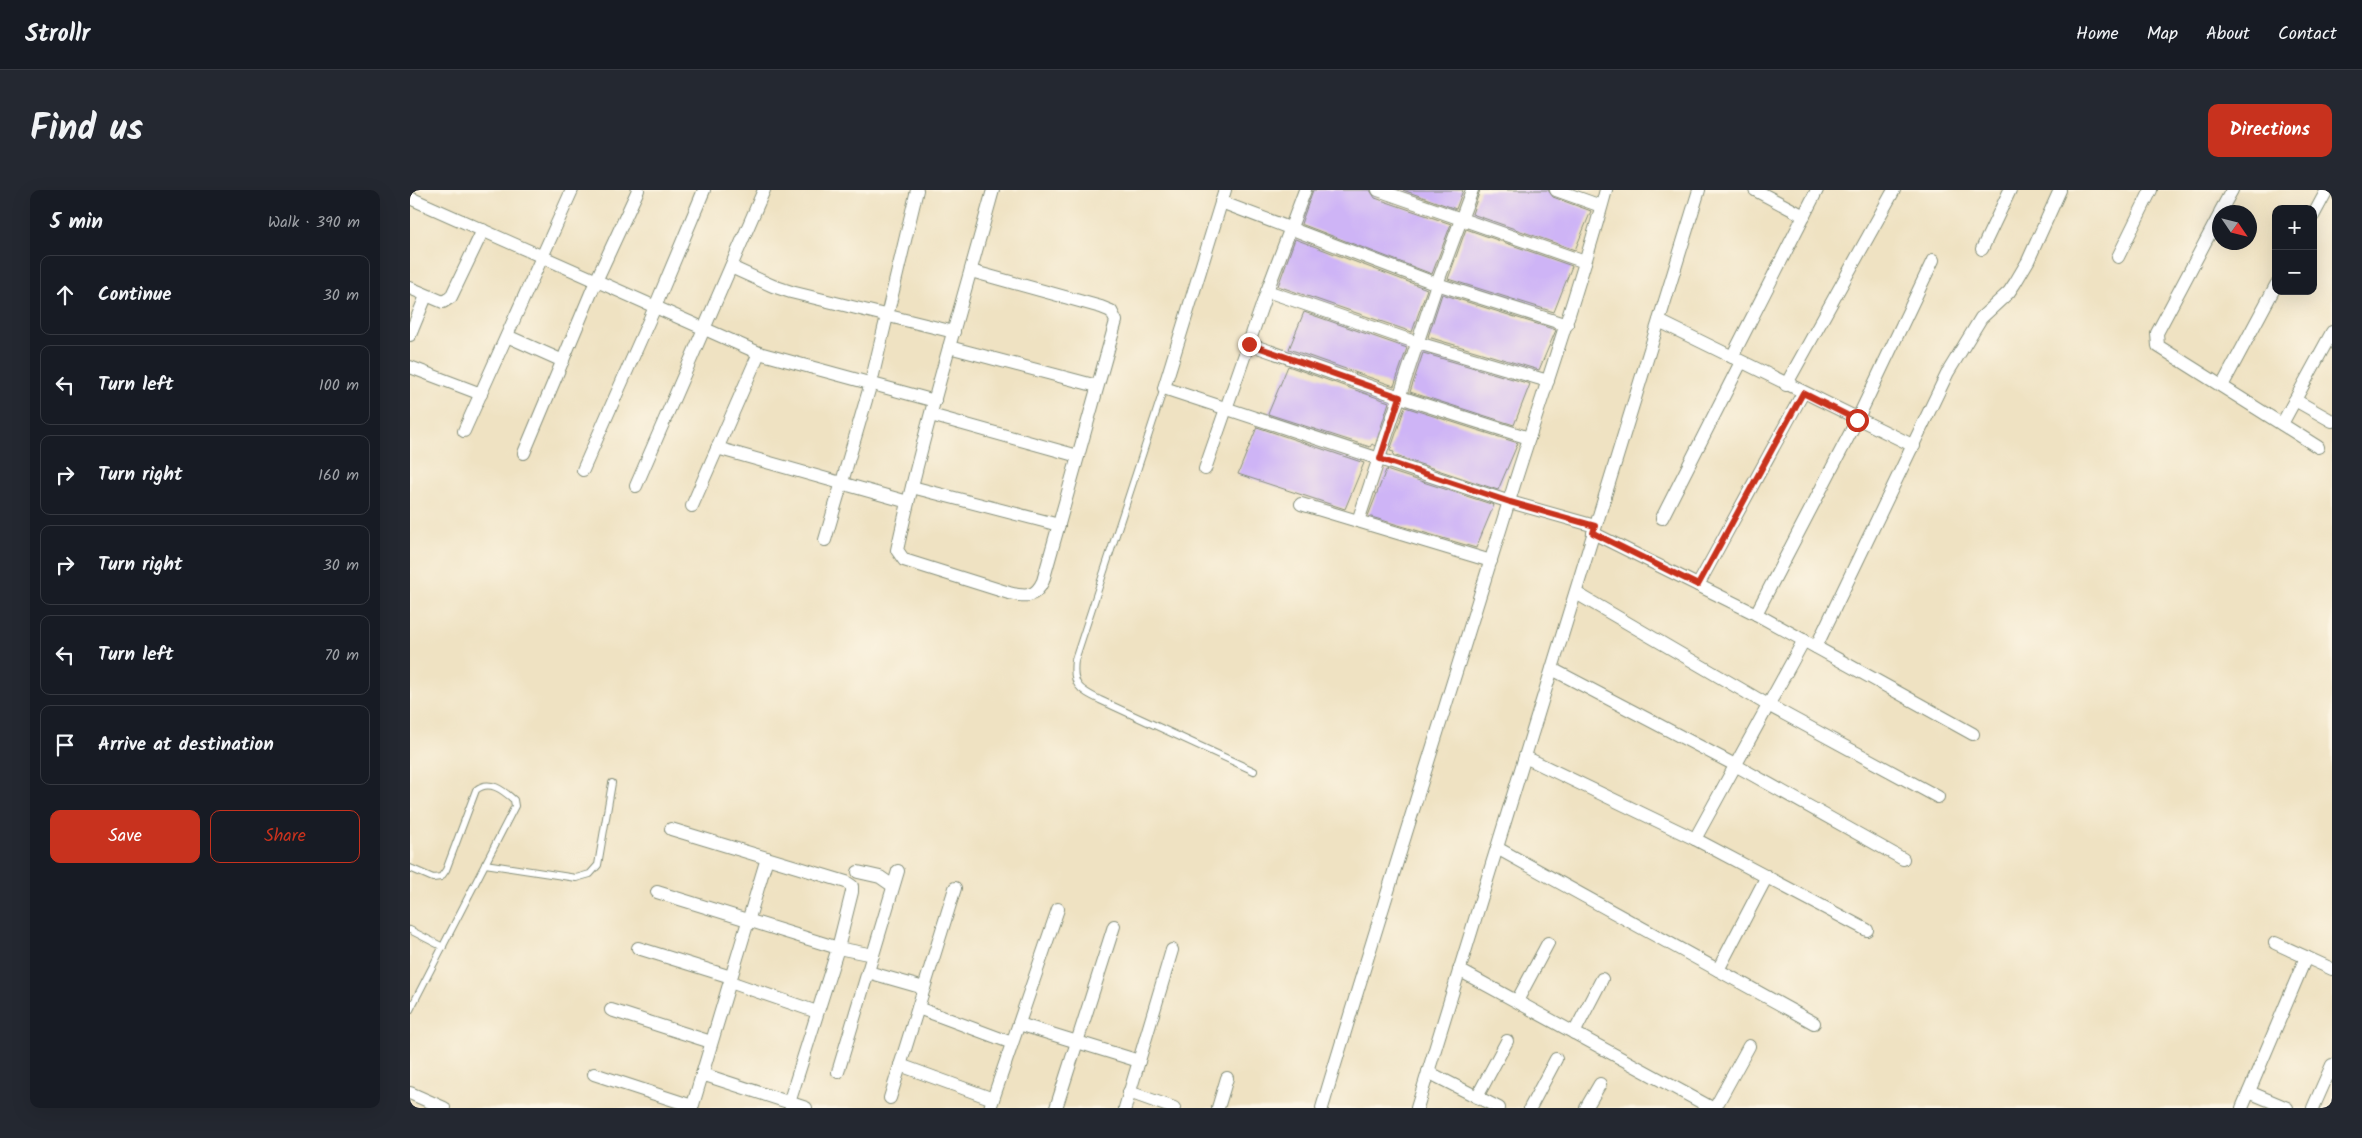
<!DOCTYPE html>
<html lang="en">
<head>
<meta charset="utf-8">
<style>
  body { margin:0; font-family:Kalam,sans-serif; background:#242831; color:#f1f3f6 }
  .controls { position:absolute; right:15px; top:15px; display:grid; overflow:hidden; border-radius:10px; box-shadow:0 5px 20px #0002 }
  .controls button { width:45px; height:45px; display:grid; place-items:center; padding:0; border:0; border-bottom:1px solid #363941; background:#171b24; color:#f1f3f6; font:25px sans-serif }
  .compass { position:absolute; left:1802px; top:15px; width:45px; height:45px; border-radius:50%; background:#171b24; box-shadow:0 5px 20px #0002; rotate:125deg }
  .stop { position:absolute; width:15px; height:15px; margin:-11px; border:4px solid #c8321e; border-radius:50%; background:#fff }
  .stop.end { background:#c8321e; border-color:#fff; box-shadow:0 1px 5px #0008 }
  .list { margin:0; padding:0; list-style:none }
  h2 { display:flex; justify-content:space-between; align-items:center; height:65px; margin:0; padding:0 20px; font-size:21px }
  h2 small { font-size:16px; font-weight:400; color:#9ea1a6 }
  .list li { display:grid; grid-template-columns:32px 1fr auto; gap:15px; align-items:center; box-sizing:border-box; height:80px; margin:0 10px 10px; padding:0 10px; border:1px solid #363941; border-radius:10px }
  .list b { display:block; font-size:19px; white-space:nowrap }
  .list em { font-size:16px; font-style:normal; color:#9ea1a6 }
  .actions { display:flex; gap:10px; padding:15px 20px }
  .actions a { flex:1; padding:11px 0; border:1px solid #c8321e; border-radius:10px; text-align:center; font-size:18px; color:#c8321e }
  .actions .main { background:#c8321e; color:#fff }
  .icon { flex:none; width:28px; height:28px; fill:none; stroke:currentColor; stroke-width:2; stroke-linecap:round; stroke-linejoin:round }
  .map { position:relative; flex:none; width:1922px; height:918px; overflow:hidden; border-radius:10px }
  header { display:flex; align-items:center; gap:30px; box-sizing:border-box; height:70px; padding:0 25px; background:#171b24; border-bottom:1px solid #363941 }
  header strong { font-size:24px }
  nav { display:flex; gap:28px; margin-inline-start:auto; font-size:18px }
  .intro { display:flex; align-items:center; justify-content:space-between; box-sizing:border-box; height:120px; padding:0 30px }
  h1 { margin:0; font-size:35px }
  .button { padding:12px 22px; border-radius:10px; background:#c8321e; color:#fff; font-size:18px; font-weight:700 }
  main { display:flex; gap:30px; padding:0 30px }
  aside { flex:1; background:#171b24; border-radius:10px; box-shadow:0 5px 20px #0002 }
  .map>svg:first-child { display:block }
</style>
</head>
<body>
<header>
<strong>Strollr</strong>
<nav><a>Home</a><a>Map</a><a>About</a><a>Contact</a></nav>
</header>
<div class="intro"><h1>Find us</h1><a class="button">Directions</a></div>
<main>
<aside>
<h2>5 min<small>Walk · 390 m</small></h2>
<ul class="list">
<li><svg class="icon" aria-label="ahead" viewBox="0 0 24 24"><path d="M12 20V5M6 11l6-6 6 6"/></svg><div><b>Continue</b></div><em>30 m</em></li>
<li><svg class="icon" aria-label="left" viewBox="0 0 24 24"><path d="M17 20v-9H6M10 6l-5 5 5 5"/></svg><div><b>Turn left</b></div><em>100 m</em></li>
<li><svg class="icon" aria-label="right" viewBox="0 0 24 24"><path d="M7 20v-9h11M14 6l5 5-5 5"/></svg><div><b>Turn right</b></div><em>160 m</em></li>
<li><svg class="icon" aria-label="right" viewBox="0 0 24 24"><path d="M7 20v-9h11M14 6l5 5-5 5"/></svg><div><b>Turn right</b></div><em>30 m</em></li>
<li><svg class="icon" aria-label="left" viewBox="0 0 24 24"><path d="M17 20v-9H6M10 6l-5 5 5 5"/></svg><div><b>Turn left</b></div><em>70 m</em></li>
<li><svg class="icon" aria-label="arrive" viewBox="0 0 24 24"><path d="M6 21V4h12l-3 4 3 4H6"/></svg><div><b>Arrive at destination</b></div></li>
</ul>
<div class="actions"><a class="main">Save</a><a>Share</a></div>
</aside>
<div class="map">
<svg width="1922" height="918" viewBox="0 0 1922 918">
  <rect width="100%" height="100%" fill="#fcf5e5"/>
  <filter id="ink" filterUnits="userSpaceOnUse"><feTurbulence type="fractalNoise" baseFrequency=".02" numOctaves="2"/><feDisplacementMap in="SourceGraphic" scale="10" xChannelSelector="R" yChannelSelector="G"/><feConvolveMatrix kernelMatrix="1 2 1 2 8 2 1 2 1" color-interpolation-filters="sRGB"/></filter>
  <filter id="wash" filterUnits="userSpaceOnUse"><feTurbulence type="fractalNoise" baseFrequency=".0096" numOctaves="4" result="noise"/><feDisplacementMap in="SourceGraphic" scale="20" xChannelSelector="R" yChannelSelector="G"/><feGaussianBlur stdDeviation="1.12" result="paint"/><feColorMatrix in="noise" values="0 0 0 0 0 0 0 0 0 0 0 0 0 0 0 0 0 1.4 0 .05"/><feComposite in="paint" operator="in"/></filter>
  <g filter="url(#wash)">
    <rect width="100%" height="100%" fill="#efe2c2"/>
    <g id="blocks">
      <g fill="#ceb4f6">
        <polygon points="903,0 960,0 965,8 1041,34 1022,84 891,34"/>
        <polygon points="993,0 1053,0 1046,19"/>
        <polygon points="1070,0 1138,0 1143,7 1181,21 1165,60 1062,24"/>
        <polygon points="1056,39 1162,76 1144,122 1038,89"/>
        <polygon points="885,49 1017,99 1002,142 868,96"/>
        <polygon points="1032,104 1146,140 1129,180 1018,147"/>
        <polygon points="894,122 997,158 984,196 879,159"/>
        <polygon points="1013,163 1120,194 1104,235 1000,202"/>
        <polygon points="878,176 979,212 965,256 962,254 960,257 858,224"/>
        <polygon points="995,217 1108,253 1088,300 983,265 984,262 980,261"/>
        <polygon points="847,237 954,273 935,319 828,284"/>
        <polygon points="976,280 1084,315 1066,358 958,326"/>
      </g>
    </g>
  </g>
  <g filter="url(#ink)">
    <use href="#blocks" fill-opacity="0" stroke="#87907b" stroke-width="1"/>
    <g fill="none" stroke-linecap="round" stroke-linejoin="round">
      <defs>
        <g id="service">
          <path d="M754,198L665,470C662,495 668,499 690,510L844,581"/>
          <polyline points="75,674 166,688 180,684 188,675 202,593"/>
          <path d="M0,678L23,688L31,687L36,680L66,600C79,589 93,600 104,610L105,616L0,820"/>
          <polyline points="0,740 33,757"/>
        </g>
        <g id="minor">
          <polyline points="815,0 754,198 1100,312 1185,336"/>
          <polyline points="968,0 1175,72"/>
          <polyline points="1146,0 1191,16"/>
          <polyline points="1345,0 1394,26"/>
          <polyline points="0,8 349,163 525,211"/>
          <polyline points="811,12 1027,94 1157,135"/>
          <polyline points="1810,22 1822,0"/>
          <polyline points="1810,24 1747,143 1748,156 1908,257"/>
          <polyline points="1903,26 1917,0"/>
          <polyline points="1572,59 1600,0"/>
          <polyline points="1708,67 1741,0"/>
          <polyline points="321,77 363,96 381,102 544,142"/>
          <path d="M561,81L691,117L701,121L706,131L633,391C625,408 616,407 599,403L494,370L487,360C514,239 550,120 583,0"/>
          <polyline points="0,98 33,112 41,107 73,40"/>
          <polyline points="857,101 1008,153 1138,191"/>
          <polyline points="1249,131 1504,256"/>
          <polyline points="0,145 16,106"/>
          <polyline points="97,146 153,171"/>
          <polyline points="839,154 990,207 1119,248"/>
          <polyline points="539,157 687,196"/>
          <polyline points="1322,167 1407,0"/>
          <polyline points="0,177 71,204"/>
          <polyline points="1376,195 1484,0"/>
          <polyline points="1812,196 1866,95"/>
          <polyline points="1885,210 1922,231"/>
          <polyline points="521,225 668,266"/>
          <polyline points="1872,234 1922,142"/>
          <polyline points="54,241 162,0"/>
          <polyline points="307,258 498,312"/>
          <polyline points="114,263 186,91 228,0"/>
          <polyline points="795,279 857,101 895,0"/>
          <polyline points="173,280 245,117 294,0"/>
          <polyline points="226,296 354,0"/>
          <polyline points="502,297 649,335"/>
          <polyline points="891,314 1081,371"/>
          <polyline points="282,316 349,163"/>
          <polyline points="1252,328 1331,172"/>
          <polyline points="948,331 1027,94 1062,0"/>
          <polyline points="1183,343 1346,424 1563,544"/>
          <polyline points="415,350 461,193 507,0"/>
          <polyline points="1288,395 1393,203"/>
          <polyline points="1166,403 1358,515 1528,607"/>
          <polyline points="1346,424 1447,230 1523,70"/>
          <polyline points="1406,457 1538,182 1571,128 1599,102 1605,93 1618,71 1650,0"/>
          <polyline points="1142,479 1325,575 1493,669"/>
          <polyline points="1115,567 1285,649 1457,740"/>
          <polyline points="261,639 436,692 442,696 442,702 428,758 379,913"/>
          <polyline points="1285,649 1394,450"/>
          <polyline points="1087,658 1404,833"/>
          <polyline points="448,682 470,687 483,696"/>
          <polyline points="247,702 428,758 463,765"/>
          <polyline points="1865,753 1922,779"/>
          <polyline points="228,758 321,787"/>
          <polyline points="1049,780 1302,918"/>
          <polyline points="1308,780 1357,686"/>
          <polyline points="458,782 514,798"/>
          <polyline points="320,792 407,822"/>
          <polyline points="1107,811 1138,753"/>
          <polyline points="508,818 602,853"/>
          <polyline points="201,820 301,852"/>
          <polyline points="609,834 729,871"/>
          <polyline points="1164,843 1192,789"/>
          <polyline points="490,875 583,909"/>
          <polyline points="428,882 488,681"/>
          <polyline points="1018,882 1089,918"/>
          <polyline points="184,884 282,916"/>
          <polyline points="292,884 396,918"/>
          <polyline points="719,902 764,918"/>
          <polyline points="1839,902 1877,918"/>
          <polyline points="0,903 34,918"/>
          <polyline points="1067,907 1097,851"/>
          <polyline points="480,908 545,698"/>
          <polyline points="282,918 357,668"/>
          <polyline points="580,918 648,719"/>
          <polyline points="646,918 704,736"/>
          <polyline points="715,918 762,760"/>
          <polyline points="808,918 817,888"/>
          <path d="M912,918C974,710 1040,503 1104,295C1135,197 1169,100 1196,0"/>
          <polyline points="1007,918 1289,0"/>
          <polyline points="1120,918 1146,869"/>
          <polyline points="1176,918 1190,894"/>
          <polyline points="1305,918 1339,856"/>
          <polyline points="1832,918 1896,767"/>
          <polyline points="1903,918 1922,875"/>
        </g>
      </defs>
      <use href="#service" stroke="#87907b" stroke-width="8"/>
      <use href="#minor" stroke="#87907b" stroke-width="14"/>
      <use href="#service" stroke="#fff" stroke-width="6"/>
      <use href="#minor" stroke="#fff" stroke-width="12"/>
    </g>
  </g>
  <g fill="none" stroke-linecap="round" stroke-linejoin="round" filter="url(#ink)">
    <polyline stroke="#c8321e" stroke-width="6" points="839,154 990,207 970,269 1100,312 1185,336 1183,343 1288,395 1393,203 1447,230"/>
  </g>
</svg>
<div class="controls">
<button>+</button>
<button>−</button>
</div>
<svg class="compass" viewBox="-18 -18 36 36"><path d="M0-13l5 13h-10z" fill="#e53935"/><path d="M0 13l5-13h-10z" fill="#9ea1a6"/></svg>
<div class="stop" style="left:1447px;top:230px"></div>
<div class="stop end" style="left:839px;top:154px"></div>
</div>
</main>
</body>
</html>
